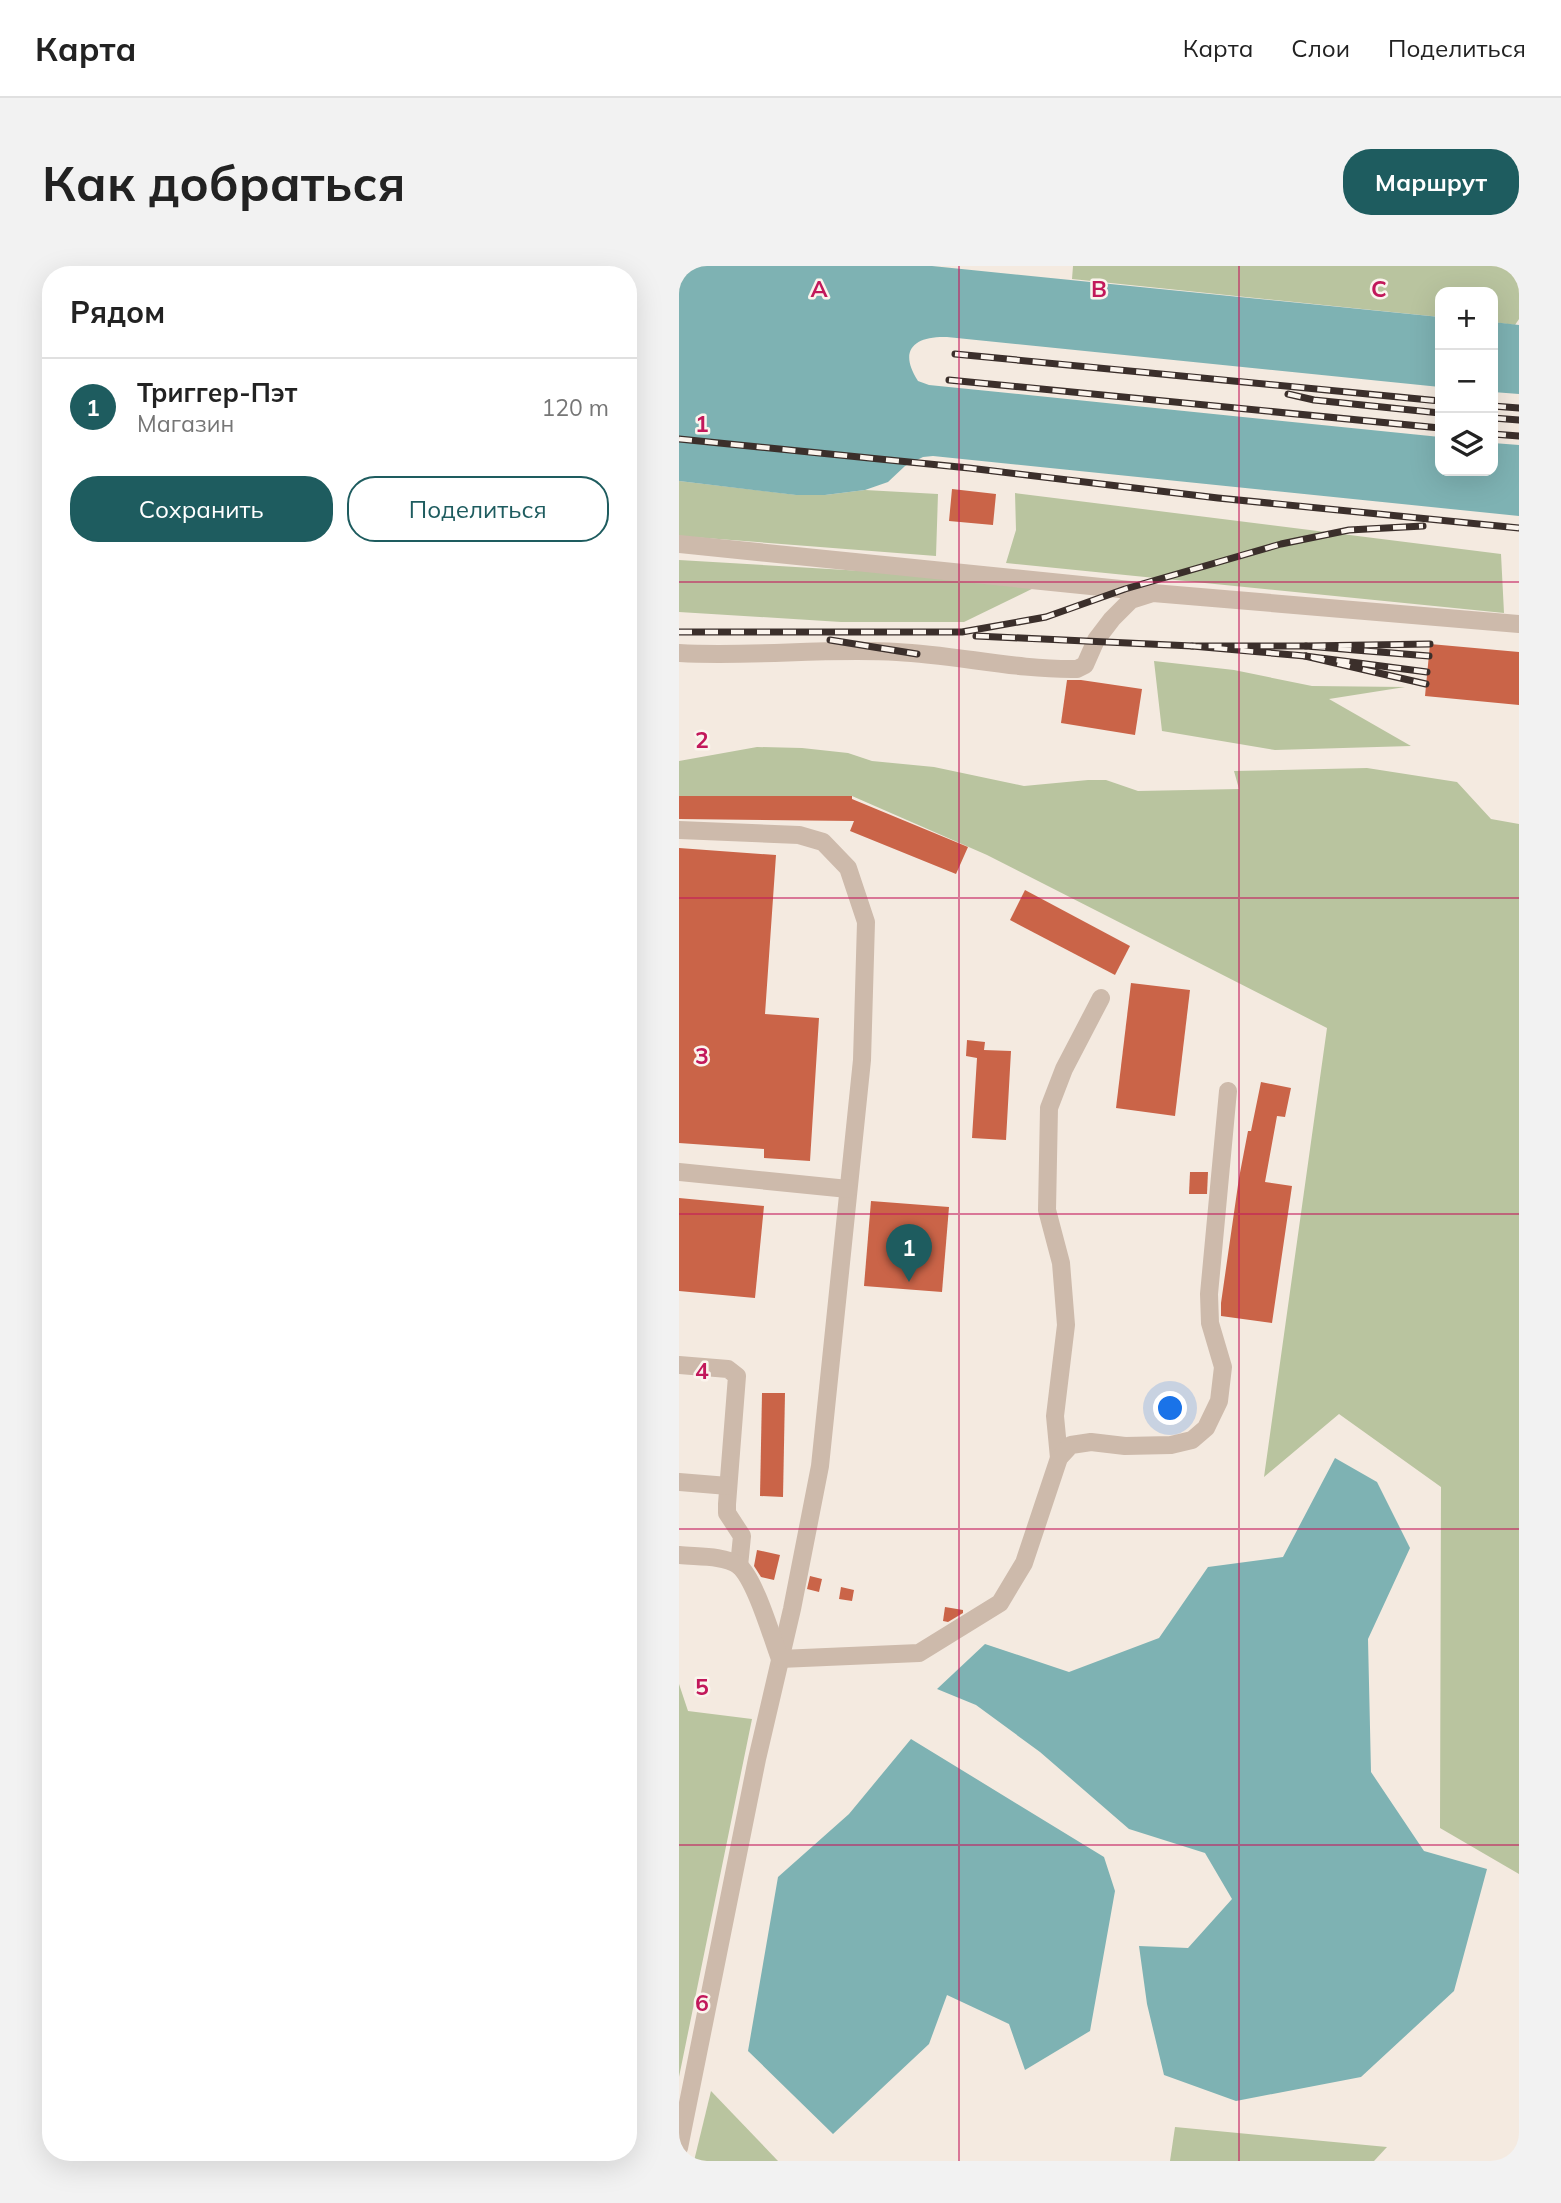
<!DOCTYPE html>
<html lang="ru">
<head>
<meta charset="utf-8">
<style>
  body { margin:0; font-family:Mulish,sans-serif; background:#f2f2f2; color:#222 }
  .controls { position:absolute; right:21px; top:21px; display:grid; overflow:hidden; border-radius:14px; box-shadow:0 7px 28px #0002 }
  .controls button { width:63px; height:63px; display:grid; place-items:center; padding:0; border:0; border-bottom:2px solid #e0e0e0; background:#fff; color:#222; font:35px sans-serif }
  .you { position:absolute; left:492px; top:1143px; width:24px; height:24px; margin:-18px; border:5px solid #fff; border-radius:50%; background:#1a73e8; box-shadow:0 0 0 10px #1a73e833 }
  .badge { display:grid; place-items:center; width:46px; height:46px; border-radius:50%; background:#1e5c5f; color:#fff; font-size:23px; font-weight:700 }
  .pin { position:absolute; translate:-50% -58px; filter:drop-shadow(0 2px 4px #0008) }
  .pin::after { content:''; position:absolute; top:37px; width:24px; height:21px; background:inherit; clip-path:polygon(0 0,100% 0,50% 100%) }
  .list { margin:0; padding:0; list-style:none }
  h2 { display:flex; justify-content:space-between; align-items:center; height:91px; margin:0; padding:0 28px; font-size:30px }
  h2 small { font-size:23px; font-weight:400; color:#767676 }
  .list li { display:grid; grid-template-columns:46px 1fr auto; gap:21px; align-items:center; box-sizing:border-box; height:98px; padding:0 28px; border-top:2px solid #e0e0e0 }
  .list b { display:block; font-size:26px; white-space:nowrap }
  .list p { margin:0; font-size:23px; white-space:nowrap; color:#767676 }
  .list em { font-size:23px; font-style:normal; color:#767676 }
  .actions { display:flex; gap:14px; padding:21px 28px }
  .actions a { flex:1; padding:16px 0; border:2px solid #1e5c5f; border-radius:28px; text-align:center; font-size:24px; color:#1e5c5f }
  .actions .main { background:#1e5c5f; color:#fff }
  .icon { flex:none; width:38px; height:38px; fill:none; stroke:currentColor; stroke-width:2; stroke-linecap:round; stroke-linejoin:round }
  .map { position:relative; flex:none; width:840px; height:1895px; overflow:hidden; border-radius:28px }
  header { display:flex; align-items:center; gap:42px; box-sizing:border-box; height:98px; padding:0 35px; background:#fff; border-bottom:2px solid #e0e0e0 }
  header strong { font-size:33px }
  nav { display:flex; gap:38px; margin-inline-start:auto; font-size:24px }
  .intro { display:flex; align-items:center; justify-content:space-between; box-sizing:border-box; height:168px; padding:0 42px }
  h1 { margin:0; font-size:49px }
  .button { padding:18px 32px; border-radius:28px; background:#1e5c5f; color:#fff; font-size:24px; font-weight:700 }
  main { display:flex; gap:42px; padding:0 42px }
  aside { flex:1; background:#fff; border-radius:28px; box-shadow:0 7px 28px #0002 }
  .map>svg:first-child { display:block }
</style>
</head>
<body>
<header>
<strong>Карта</strong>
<nav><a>Карта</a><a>Слои</a><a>Поделиться</a></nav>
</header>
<div class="intro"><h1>Как добраться</h1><a class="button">Маршрут</a></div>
<main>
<aside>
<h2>Рядом<small></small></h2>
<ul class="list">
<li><span class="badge">1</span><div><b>Триггер-Пэт</b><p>Магазин</p></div><em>120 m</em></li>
</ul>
<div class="actions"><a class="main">Сохранить</a><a>Поделиться</a></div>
</aside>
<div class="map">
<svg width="840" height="1895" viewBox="0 0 840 1895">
  <rect width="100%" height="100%" fill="#f4eae0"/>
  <g fill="#b9c49f">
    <polygon points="394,0 840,0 840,53 836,59 814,56 814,26 761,26 761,51 393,13"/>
    <polygon points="0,215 118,229 146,229 186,224 259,228 257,290 0,270"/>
    <polygon points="336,227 822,288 825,347 327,297 337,264"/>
    <polygon points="0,294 367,316 285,356 162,356 0,346"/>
    <polygon points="475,395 555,404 633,420 726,421 650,433 732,480 596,484 483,465"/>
    <polygon points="78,481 123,482 169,487 193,495 255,501 345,520 409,514 427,514 459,525 560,523 555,505 688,502 778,516 812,553 840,558 840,1608 761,1562 762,1221 660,1148 585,1211 648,762 308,589 173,530 0,530 0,495"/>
    <polygon points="0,1418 9,1445 73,1453 0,1811"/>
    <polygon points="32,1825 99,1895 15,1895"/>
    <polygon points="496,1861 708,1881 695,1895 491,1895"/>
  </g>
  <g fill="#7eb2b3">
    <path d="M0,0H253L761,51V121L268,71C235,70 219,84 239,115L250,119L761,171V205H814V177L840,179V250L254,190L244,191L226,200L209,216L186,224L146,229H117L0,215Z"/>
    <polygon points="814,56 840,59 840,128 814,126"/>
    <polygon points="656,1192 698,1216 731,1282 689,1373 692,1506 745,1585 808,1603 775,1725 682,1811 557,1835 485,1809 468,1738 460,1680 509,1682 553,1633 526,1587 450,1563 361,1486 297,1439 258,1423 306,1378 390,1406 480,1372 529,1301 604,1291"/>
    <polygon points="232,1473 425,1591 436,1625 411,1765 346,1804 330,1758 268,1729 250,1778 154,1868 69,1785 99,1611 170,1548"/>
  </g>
  <g fill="#ca6448">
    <polygon points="273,223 317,228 314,259 270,255"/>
    <polygon points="751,378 840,386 840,439 746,430"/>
    <polygon points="388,414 402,414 463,423 456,469 382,457"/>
    <polygon points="0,530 173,530 173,533 289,581 277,608 171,565 175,555 0,553"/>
    <polygon points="0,582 97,589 86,748 140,752 131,895 85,892 85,883 0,877"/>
    <polygon points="346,624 451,680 436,709 331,654"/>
    <polygon points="452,717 511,724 496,850 437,842"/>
    <polygon points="288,774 306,776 305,784 332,785 327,874 293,872 298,792 287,790"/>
    <polygon points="582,816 612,822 606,851 598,850 586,916 613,920 593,1057 542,1050 542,1037 560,912 569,865 572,865"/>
    <polygon points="511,906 529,906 528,928 510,928"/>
    <polygon points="0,932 85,940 76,1032 0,1025"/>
    <polygon points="192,935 270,941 263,1026 185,1020"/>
    <polygon points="83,1127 106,1127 104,1231 81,1230"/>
    <polygon points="78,1284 101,1289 95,1314 82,1311 75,1300"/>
    <polygon points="131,1310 143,1313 140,1326 128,1323"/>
    <polygon points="162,1321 175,1324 173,1335 160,1333"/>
    <polygon points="266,1341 284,1344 284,1347 269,1356 264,1355"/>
  </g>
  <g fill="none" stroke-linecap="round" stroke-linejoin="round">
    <g stroke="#cdbaab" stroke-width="18">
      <polyline points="0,278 471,326"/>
      <path d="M0,387C73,391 145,382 218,386C278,389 338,404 398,403L406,399L417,374L433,353L452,334L474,327L840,358"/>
      <polyline points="0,564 120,569 144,576 169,602 187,656 183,794 141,1200 113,1343 78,1493 0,1882"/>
      <polyline points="0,906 169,923"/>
      <polyline points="0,1099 49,1103 58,1110 48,1238 48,1247 63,1270 60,1300"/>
      <polyline points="380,1192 376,1150 387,1059 382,997 368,944 370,842 385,803 422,732"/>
      <polyline points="0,1216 49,1220"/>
      <path d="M0,1289C17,1291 44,1289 59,1299C76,1312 93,1372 101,1393L240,1387L321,1337L345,1297L380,1192L392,1179L412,1176L446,1180L492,1179L513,1174L527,1162L540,1135L544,1101L531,1057L530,1028L549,825"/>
    </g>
    <defs>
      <g id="rail">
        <polyline points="276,88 761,135"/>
        <polyline points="270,114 761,162"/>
        <polyline points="609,128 635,134 761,147"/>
        <polyline points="814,140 840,142"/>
        <polyline points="814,152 840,154"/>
        <polyline points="814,168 840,170"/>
        <polyline points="0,173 290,202 539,232 840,262"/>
        <polyline points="0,366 283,366 367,351 446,323 602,278 670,264 744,260"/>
        <polyline points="297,370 513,380"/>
        <polyline points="151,374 238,388"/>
        <polyline points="626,390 513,380 627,380"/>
        <polyline points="750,390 627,380 751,378"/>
        <polyline points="747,418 626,390 748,406"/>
      </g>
    </defs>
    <use href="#rail" stroke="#3b2f2b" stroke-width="7"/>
    <use href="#rail" stroke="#fbf4ed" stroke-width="4.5" stroke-dasharray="13" stroke-linecap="butt"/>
  </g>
  <path fill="none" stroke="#c2185b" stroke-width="2" stroke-opacity="0.55" d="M280,0V1895M560,0V1895M0,316H840M0,632H840M0,948H840M0,1263H840M0,1579H840"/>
  <g font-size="23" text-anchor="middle" font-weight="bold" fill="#c2185b" stroke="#fbf4ed" stroke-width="5" stroke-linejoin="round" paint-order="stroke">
    <text x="140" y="31">A</text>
    <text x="420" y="31">B</text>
    <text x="700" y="31">C</text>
    <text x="23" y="166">1</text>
    <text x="23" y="482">2</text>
    <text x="23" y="798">3</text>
    <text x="23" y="1113">4</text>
    <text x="23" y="1429">5</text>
    <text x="23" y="1745">6</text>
  </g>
</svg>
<div class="controls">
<button>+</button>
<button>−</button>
<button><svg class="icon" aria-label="layers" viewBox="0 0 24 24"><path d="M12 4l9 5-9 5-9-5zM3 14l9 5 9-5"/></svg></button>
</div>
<div class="you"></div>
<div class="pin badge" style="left:230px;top:1016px">1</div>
</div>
</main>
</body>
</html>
